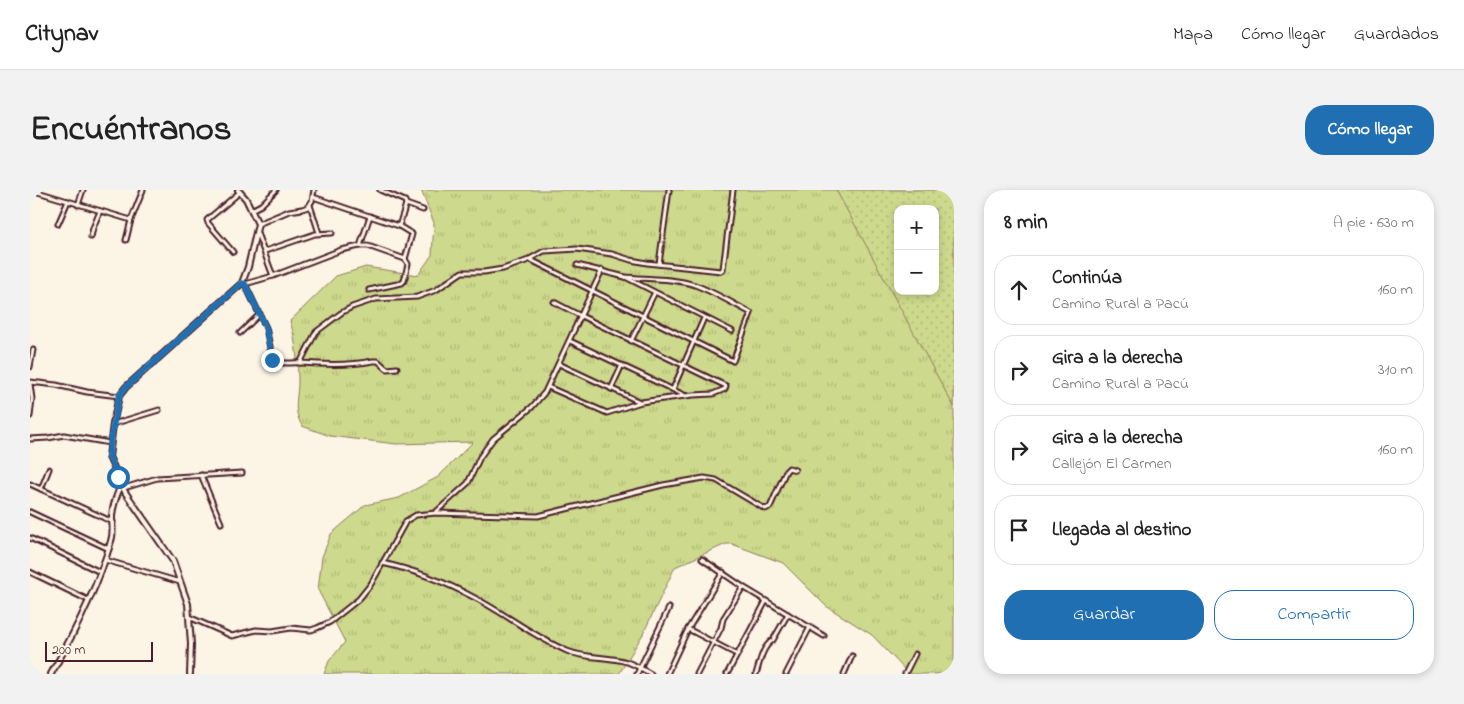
<!DOCTYPE html>
<html lang="es">
<head>
<meta charset="utf-8">
<style>
  body { margin:0; font-family:"Indie Flower",sans-serif; background:#f2f2f2; color:#222 }
  .controls { position:absolute; right:15px; top:15px; display:grid; overflow:hidden; border-radius:10px; box-shadow:0 2px 8px #0003 }
  .controls button { width:45px; height:45px; display:grid; place-items:center; padding:0; border:0; border-bottom:1px solid #e0e0e0; background:#fff; color:#222; font:25px sans-serif }
  .scale { position:absolute; left:15px; bottom:12px; width:108px; box-sizing:border-box; padding-left:5px; border:2px solid #4a1f2b; border-top:0; font-size:14px; line-height:18px; white-space:nowrap; color:#4a1f2b; -webkit-text-stroke:4px #fcf5e5; paint-order:stroke }
  .stop { position:absolute; width:15px; height:15px; margin:-11px; border:4px solid #1f6fb2; border-radius:50%; background:#fff }
  .stop.end { background:#1f6fb2; border-color:#fff; box-shadow:0 1px 5px #0008 }
  .list { margin:0; padding:0; list-style:none }
  h2 { display:flex; justify-content:space-between; align-items:center; height:65px; margin:0; padding:0 20px; font-size:21px }
  h2 small { font-size:16px; font-weight:400; color:#767676 }
  .list li { display:grid; grid-template-columns:32px 1fr auto; gap:15px; align-items:center; box-sizing:border-box; height:70px; margin:0 10px 10px; padding:0 10px; border:1px solid #e0e0e0; border-radius:20px }
  .list b { display:block; font-size:19px; white-space:nowrap }
  .list p { margin:0; font-size:16px; white-space:nowrap; color:#767676 }
  .list em { font-size:16px; font-style:normal; color:#767676 }
  .actions { display:flex; gap:10px; padding:15px 20px }
  .actions a { flex:1; padding:11px 0; border:1px solid #1f6fb2; border-radius:20px; text-align:center; font-size:18px; color:#1f6fb2 }
  .actions .main { background:#1f6fb2; color:#fff }
  .icon { flex:none; width:28px; height:28px; fill:none; stroke:currentColor; stroke-width:2; stroke-linecap:round; stroke-linejoin:round }
  .map { position:relative; flex:none; width:924px; height:484px; overflow:hidden; border-radius:20px }
  header { display:flex; align-items:center; gap:30px; box-sizing:border-box; height:70px; padding:0 25px; background:#fff; border-bottom:1px solid #e0e0e0 }
  header strong { font-size:24px }
  nav { display:flex; gap:28px; margin-inline-start:auto; font-size:18px }
  .intro { display:flex; align-items:center; justify-content:space-between; box-sizing:border-box; height:120px; padding:0 30px }
  h1 { margin:0; font-size:35px }
  .button { padding:12px 22px; border-radius:20px; background:#1f6fb2; color:#fff; font-size:18px; font-weight:700 }
  main { display:flex; gap:30px; padding:0 30px }
  aside { flex:1; background:#fff; border-radius:20px; box-shadow:0 2px 8px #0003 }
  .map>svg:first-child { display:block }
</style>
</head>
<body>
<header>
<strong>Citynav</strong>
<nav><a>Mapa</a><a>Cómo llegar</a><a>Guardados</a></nav>
</header>
<div class="intro"><h1>Encuéntranos</h1><a class="button">Cómo llegar</a></div>
<main>
<div class="map">
<svg width="924" height="484" viewBox="0 0 924 484">
  <defs>
    <pattern id="grass-tufts" width="24" height="20" patternUnits="userSpaceOnUse" patternTransform="scale(1.25)"><rect width="24" height="20" fill="#cdd98c"/><path d="M3 7l-1-3M5 7V3M7 7l1-3M15 17l-1-3M17 17v-4M19 17l1-3" fill="none" stroke="#b2ba79"/></pattern>
    <pattern id="park-dots" width="8" height="8" patternUnits="userSpaceOnUse" patternTransform="scale(1.25)"><rect width="8" height="8" fill="#cdd98c"/><path d="M2 2h.1M6 6h.1" fill="none" stroke="#b2ba79" stroke-width="1.8" stroke-linecap="round"/></pattern>
  </defs>
  <rect width="100%" height="100%" fill="#fcf5e5"/>
  <filter id="ink" filterUnits="userSpaceOnUse"><feTurbulence type="fractalNoise" baseFrequency=".02" numOctaves="2"/><feDisplacementMap in="SourceGraphic" scale="10" xChannelSelector="R" yChannelSelector="G"/><feConvolveMatrix kernelMatrix="1 2 1 2 8 2 1 2 1" color-interpolation-filters="sRGB"/></filter>
  <g filter="url(#ink)">
    <path fill="url(#grass-tufts)" stroke="#8c7c5c" fill-rule="evenodd" d="M391,0H924V484H879L842,445L796,416L753,373L702,354H696L645,377L613,444L589,484H294L299,471L315,452L288,400L292,367L301,344L335,315L369,308L408,287L443,252L366,254L300,246L272,236C263,219 267,213 268,194C268,174 266,150 260,131L306,86L336,77L388,85L402,65L404,33ZM868,19H905V101H868Z"/>
    <path fill="url(#park-dots)" stroke="#8c7c5c" fill-rule="evenodd" d="M806,0H924V217ZM868,19H905V101H868Z"/>
    <g fill="none" stroke-linecap="round" stroke-linejoin="round">
      <defs>
        <g id="street">
          <polyline points="1,0 101,30"/>
          <polyline points="350,0 375,11 376,14 393,20"/>
          <polyline points="283,7 369,36 382,44 375,69 378,74 374,91 372,93 339,100"/>
          <polyline points="48,15 53,0"/>
          <polyline points="280,15 289,43"/>
          <polyline points="221,20 231,15 246,0"/>
          <polyline points="28,34 38,11"/>
          <polyline points="228,34 259,21 272,19 278,17 282,11 284,0"/>
          <polyline points="369,36 376,14"/>
          <polyline points="227,43 243,86"/>
          <polyline points="61,47 63,38 70,21"/>
          <polyline points="96,50 101,30 113,0"/>
          <polyline points="330,56 340,26"/>
          <polyline points="235,61 285,44 302,43"/>
          <polyline points="203,62 178,33 177,30 210,2"/>
          <path d="M499,69L703,171L721,123C702,113 684,102 665,95C643,88 618,89 595,87"/>
          <polyline points="629,74 639,0"/>
          <polyline points="547,75 595,87 702,141"/>
          <path d="M212,93L215,94L236,138L243,171C252,175 261,172 271,173C295,175 318,176 343,171H348L357,179L367,178"/>
          <polyline points="215,94 243,86 311,60 330,56 338,56 375,69"/>
          <polyline points="210,143 230,124"/>
          <polyline points="540,151 654,205"/>
          <polyline points="601,151 624,104"/>
          <polyline points="270,173 286,142 311,123 322,117 346,109 387,107 406,100 432,82 454,82 473,79 496,71 514,61 547,59 582,64 601,70 617,73 691,81 693,79 703,0"/>
          <polyline points="529,174 610,212"/>
          <polyline points="0,177 3,160"/>
          <polyline points="0,192 26,195 57,202 89,206"/>
          <polyline points="0,194 2,209 0,226"/>
          <polyline points="518,197 577,223 611,212 663,205 683,204 695,199 696,196 551,126 524,112"/>
          <polyline points="581,199 592,175"/>
          <polyline points="643,199 674,128"/>
          <polyline points="83,234 129,220"/>
          <polyline points="0,249 18,248 34,245 80,253"/>
          <polyline points="171,285 191,333"/>
          <polyline points="0,294 83,332"/>
          <polyline points="94,298 127,288 212,283"/>
          <polyline points="11,299 19,279"/>
          <polyline points="0,322 79,359"/>
          <polyline points="406,322 438,293 450,267 463,249 502,217 515,202 572,80"/>
          <polyline points="0,348 70,382"/>
          <polyline points="672,369 713,397 794,446"/>
          <polyline points="75,370 150,392"/>
          <path d="M352,373C385,380 415,392 445,408C476,424 504,447 537,461C557,469 578,466 597,472C606,475 614,480 621,484"/>
          <polyline points="0,382 58,410"/>
          <polyline points="159,427 202,446 226,440 242,441 261,438 281,440 287,438 300,432 329,409 341,394 376,331 386,325 406,323 508,326 633,295 674,288 686,290 735,319 740,317 756,281 759,278 765,280"/>
          <polyline points="658,439 706,464"/>
          <polyline points="607,484 639,418"/>
          <polyline points="637,484 658,439 693,382"/>
          <polyline points="667,484 691,438 693,429 713,397"/>
          <polyline points="697,484 736,411"/>
          <path d="M726,484C730,472 732,457 743,450L758,424"/>
          <polyline points="756,484 780,437"/>
          <polyline points="814,484 822,466"/>
          <polyline points="875,484 885,464"/>
        </g>
        <g id="secondary">
          <path d="M21,484C45,442 68,397 81,351C84,343 82,335 82,328C82,319 87,302 92,295"/>
          <polyline points="160,484 161,454 158,414 143,371 95,302 79,267 83,234 89,206 96,197 212,93 218,77 228,34 216,9 208,0"/>
        </g>
      </defs>
      <use href="#street" stroke="#4a1f2b" stroke-width="7"/>
      <use href="#secondary" stroke="#4a1f2b" stroke-width="8"/>
      <use href="#street" stroke="#fcf5e5" stroke-width="3"/>
      <use href="#secondary" stroke="#fcf5e5" stroke-width="4"/>
    </g>
  </g>
  <g fill="none" stroke-linecap="round" stroke-linejoin="round" filter="url(#ink)">
    <polyline stroke="#1f6fb2" stroke-width="6" points="88,287 79,267 80,253 89,206 96,197 212,93 215,94 236,138 242,170"/>
  </g>
</svg>
<div class="controls">
<button>+</button>
<button>−</button>
</div>
<div class="scale">200 m</div>
<div class="stop" style="left:88px;top:287px"></div>
<div class="stop end" style="left:242px;top:170px"></div>
</div>
<aside>
<h2>8 min<small>A pie · 630 m</small></h2>
<ul class="list">
<li><svg class="icon" aria-label="ahead" viewBox="0 0 24 24"><path d="M12 20V5M6 11l6-6 6 6"/></svg><div><b>Continúa</b><p>Camino Rural a Pacú</p></div><em>160 m</em></li>
<li><svg class="icon" aria-label="right" viewBox="0 0 24 24"><path d="M7 20v-9h11M14 6l5 5-5 5"/></svg><div><b>Gira a la derecha</b><p>Camino Rural a Pacú</p></div><em>310 m</em></li>
<li><svg class="icon" aria-label="right" viewBox="0 0 24 24"><path d="M7 20v-9h11M14 6l5 5-5 5"/></svg><div><b>Gira a la derecha</b><p>Callejón El Carmen</p></div><em>160 m</em></li>
<li><svg class="icon" aria-label="arrive" viewBox="0 0 24 24"><path d="M6 21V4h12l-3 4 3 4H6"/></svg><div><b>Llegada al destino</b></div></li>
</ul>
<div class="actions"><a class="main">Guardar</a><a>Compartir</a></div>
</aside>
</main>
</body>
</html>
